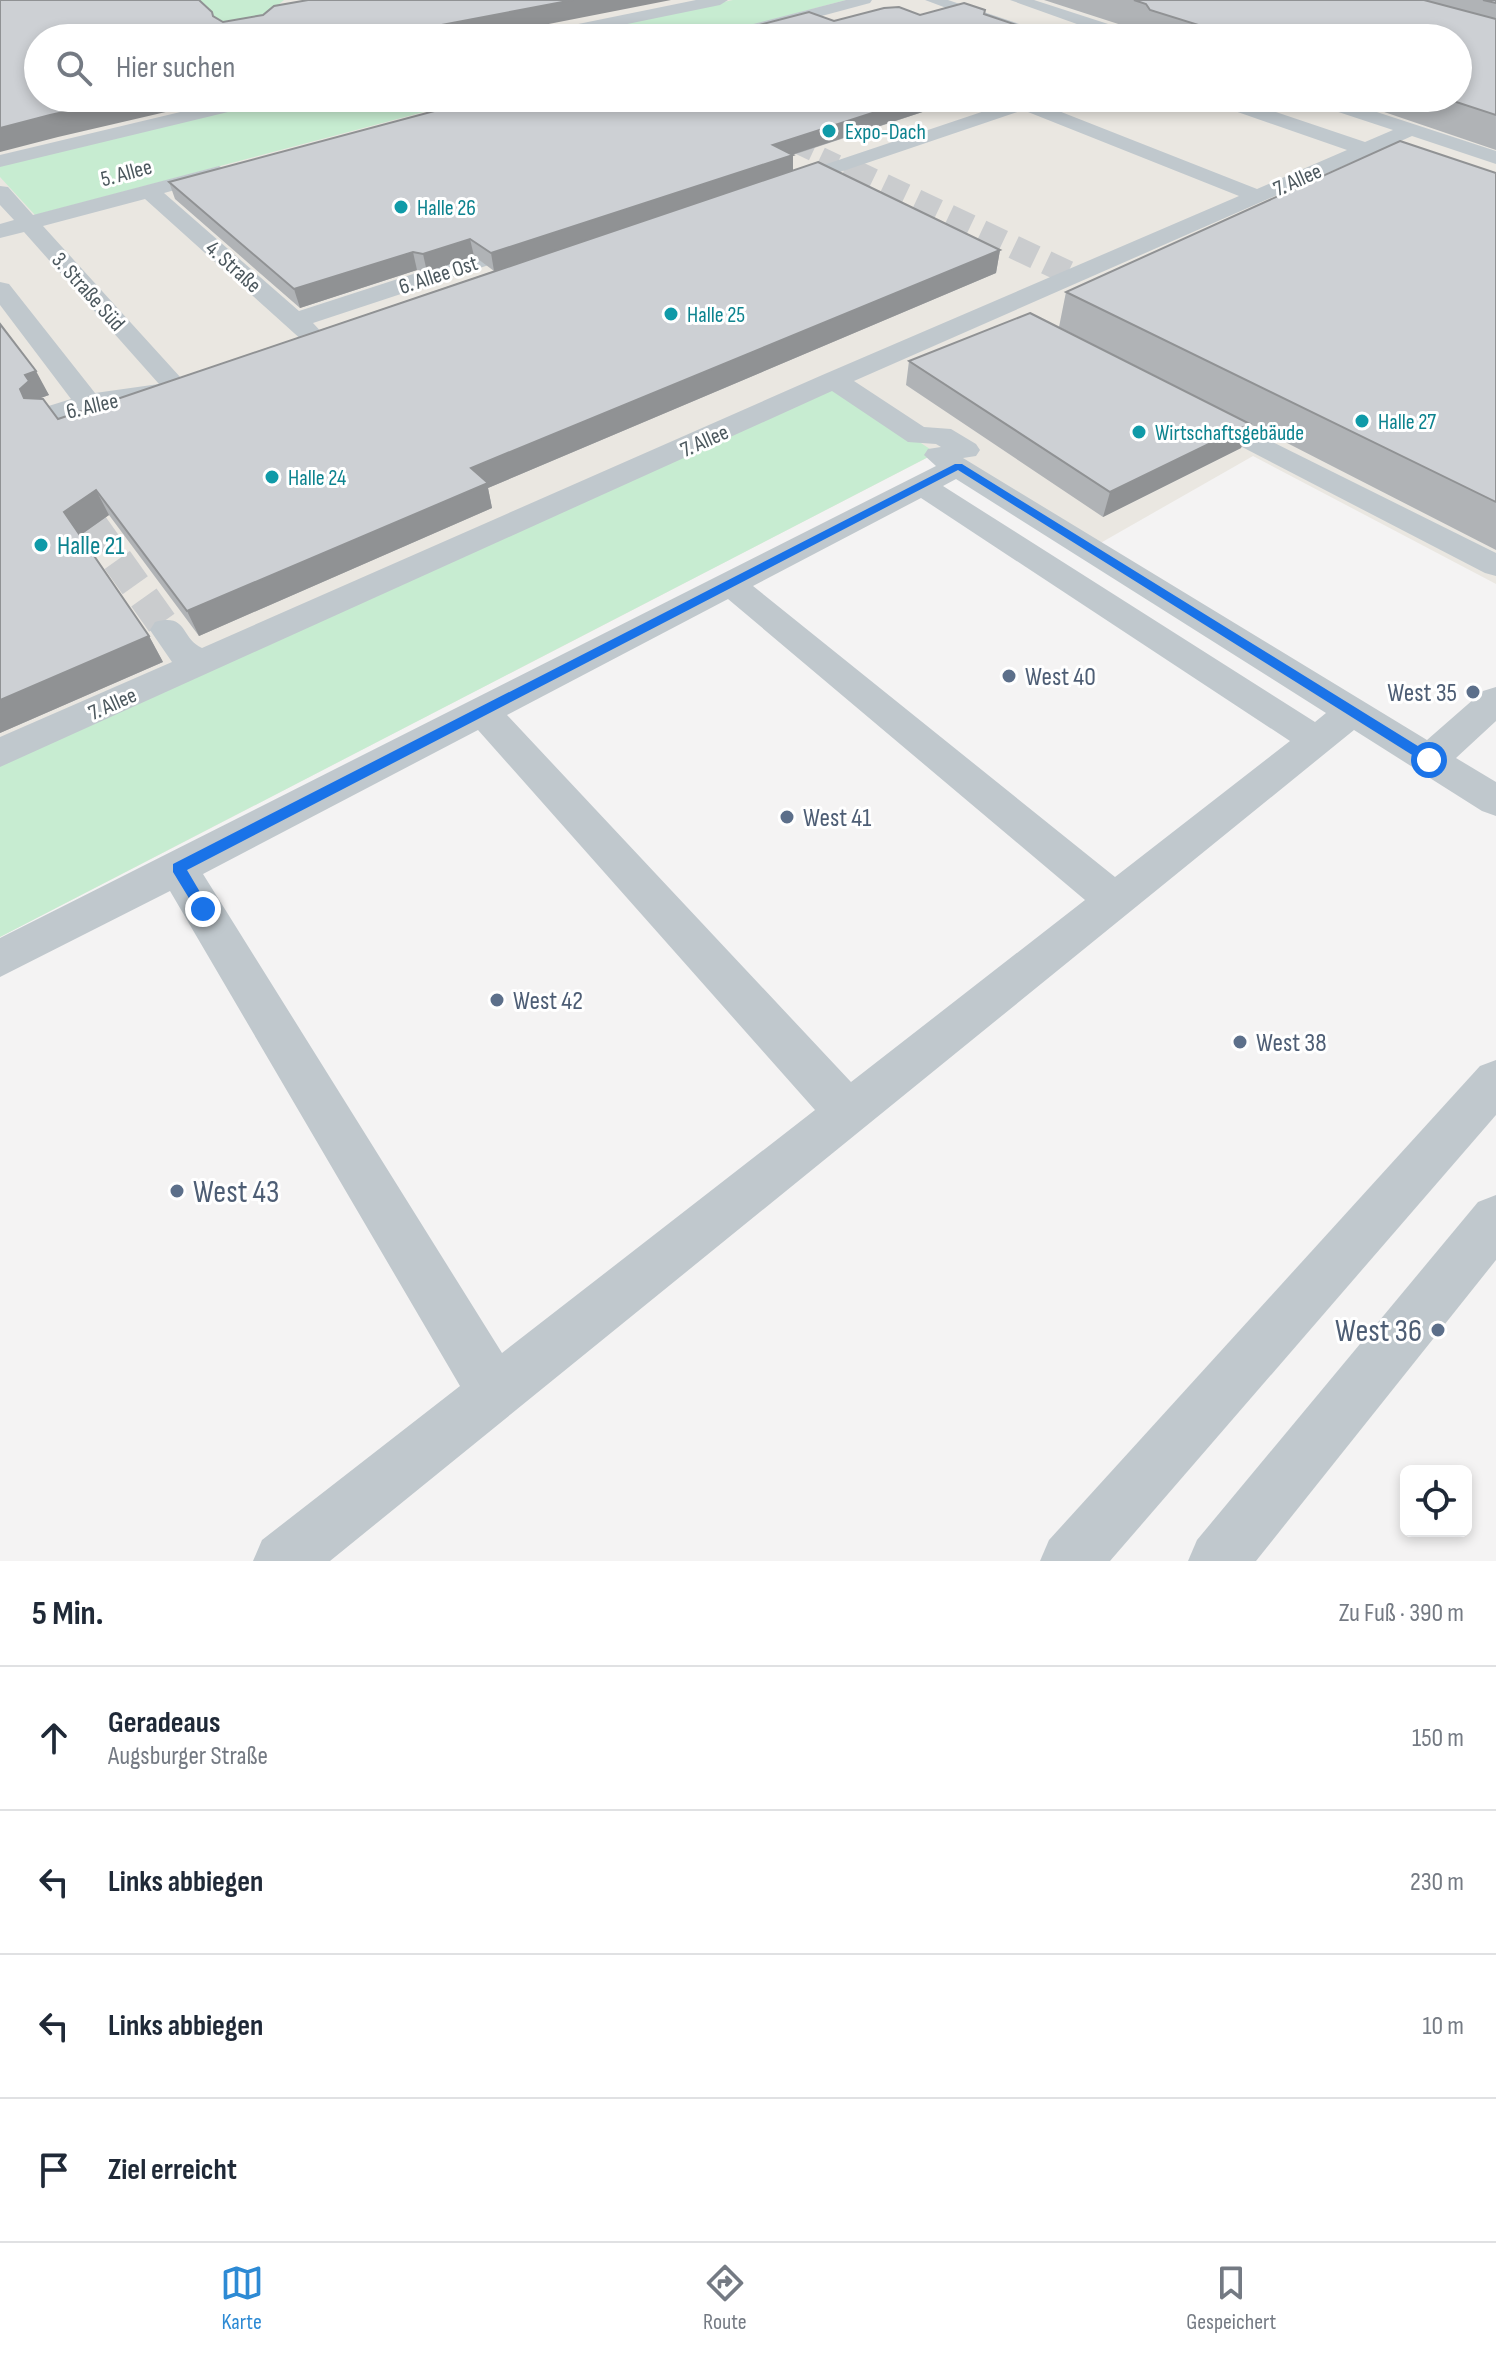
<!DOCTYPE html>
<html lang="de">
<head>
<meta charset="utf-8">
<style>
  body { margin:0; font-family:"Sofia Sans Condensed",sans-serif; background:#f2f2f3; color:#1f2937 }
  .controls { position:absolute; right:24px; bottom:24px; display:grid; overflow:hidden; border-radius:12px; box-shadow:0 4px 12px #0003 }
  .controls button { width:72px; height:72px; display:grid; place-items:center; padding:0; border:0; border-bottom:2px solid #e0e1e3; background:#fff; color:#1f2937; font:40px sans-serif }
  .stop { position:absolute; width:24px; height:24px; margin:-18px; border:6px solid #1a73e8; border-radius:50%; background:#fff }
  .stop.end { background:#1a73e8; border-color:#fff; box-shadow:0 2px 8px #0008 }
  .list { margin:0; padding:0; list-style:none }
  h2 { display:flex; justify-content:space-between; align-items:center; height:104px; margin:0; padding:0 32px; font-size:34px }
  h2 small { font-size:26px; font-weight:400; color:#747a83 }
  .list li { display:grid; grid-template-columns:52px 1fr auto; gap:24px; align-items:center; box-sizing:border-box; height:144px; padding:0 32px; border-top:2px solid #e0e1e3 }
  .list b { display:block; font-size:30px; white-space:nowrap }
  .list p { margin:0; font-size:26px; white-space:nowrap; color:#747a83 }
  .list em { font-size:26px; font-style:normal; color:#747a83 }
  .icon { flex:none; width:44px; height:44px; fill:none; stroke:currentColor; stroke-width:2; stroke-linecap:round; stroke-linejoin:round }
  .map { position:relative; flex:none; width:1496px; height:1561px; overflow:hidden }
  .search { position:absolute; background:#fff; box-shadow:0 4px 12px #0003; left:24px; right:24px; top:24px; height:88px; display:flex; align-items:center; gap:20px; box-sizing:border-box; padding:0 28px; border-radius:44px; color:#747a83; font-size:30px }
  .sheet { height:680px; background:#fff }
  nav { display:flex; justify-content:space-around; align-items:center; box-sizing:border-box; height:112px; border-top:2px solid #e0e1e3; background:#fff; font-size:22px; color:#747a83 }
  nav a { display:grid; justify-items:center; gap:4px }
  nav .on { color:#2d8ad4 }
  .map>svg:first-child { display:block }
</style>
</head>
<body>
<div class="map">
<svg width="1496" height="1561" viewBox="0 0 1496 1561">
  <rect width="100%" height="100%" fill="#f4f3f3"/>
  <path fill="#eae7e1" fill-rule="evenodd" d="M0,0H1355L1496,39V584L1253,456L1097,545L944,449L0,937ZM38,38H1458V98H38Z"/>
  <g fill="#c7ecd1">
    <polygon points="197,0 284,0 259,21 226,27"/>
    <polygon points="733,0 846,0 703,38 550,38"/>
    <polygon points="273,98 473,99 35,215 0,177 0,166"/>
    <polygon points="829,382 936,453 0,937 0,753"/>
  </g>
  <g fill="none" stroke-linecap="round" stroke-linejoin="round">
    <polyline stroke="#caccce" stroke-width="18" stroke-dasharray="18 9" stroke-linecap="butt" points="699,98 855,172"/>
    <polyline stroke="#caccce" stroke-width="24" stroke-dasharray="24 12" stroke-linecap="butt" points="851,170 1075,276"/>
    <polyline stroke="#caccce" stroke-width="31" stroke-dasharray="31 15" stroke-linecap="butt" points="64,485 167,630"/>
    <g fill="#c0c8cd" fill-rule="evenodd">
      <polygon points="696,0 728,0 720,5 559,38 526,38 534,33"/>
      <polygon points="846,0 872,0 870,3 740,38 713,38 715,34"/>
      <polygon points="925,0 948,0 1049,34 1051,38 1027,38"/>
      <polygon points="1010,0 1034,0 1139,34 1141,38 1116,38"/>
      <polygon points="239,98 272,98 270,102 0,167 0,155"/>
      <path d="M1023,98H1050L1041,104L1257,189L1347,150L1209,102L1207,98H1234L1365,142L1393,130L1308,102L1306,98H1334L1496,151V164L1412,136L1383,149L1386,153L1383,157L1366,156L854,381L924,427L951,429L976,444L980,450L976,456L963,458L1427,740L1483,691L1496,687V721L1456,758L1496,782V816L1482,811L1354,730L330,1561H253L262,1540L460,1386L170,891L0,977V938L936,466L924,455L928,449L941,447L936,444L908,442L832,391L0,767V737L172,662L150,630L155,622C188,613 180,638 202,648L820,376L1239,196L1023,110L790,189H776L772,185L776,181ZM956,479L1326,713L1315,722L943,486ZM921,498L1290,741L1115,877L753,586ZM728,599L1085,900L851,1082L507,715ZM478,730L815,1110L502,1353L203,874Z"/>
      <polygon points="219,166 229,172 226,176 164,193 299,311 521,239 537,239 540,244 537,249 313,323 326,337 322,342 304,342 145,199 43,226 191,389 188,395 178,397 92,410 49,423 39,421 35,415 39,409 71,399 0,305 0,282 9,284 95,393 159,384 24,232 0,238 0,224 14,220 0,205 0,186 8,187 33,215"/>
      <polygon points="1200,406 1496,553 1496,576 1485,573 1190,420 1186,414 1190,408"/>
      <polygon points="1496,1060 1496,1115 1110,1561 1040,1561 1049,1540 1480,1066"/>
      <polygon points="1496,1195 1496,1260 1256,1561 1188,1561 1197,1540 1478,1202"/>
    </g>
  </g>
  <g fill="#b0b3b6">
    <polygon points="1044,0 1496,0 1496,150 1343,98 1458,98 1458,38 1144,38 1140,31"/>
    <polygon points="965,98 793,155 793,170 1000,250 996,273 488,488 492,508 199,636 109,515 80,535 149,636 163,662 0,733 0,324 49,395 38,399 58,419 494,271 474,256 427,272 417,270 300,308 175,199 169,182"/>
    <polygon points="1496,173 1496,550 1250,424 1241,448 1103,517 906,385 909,361 1211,404 1059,327 1066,292"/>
  </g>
  <g fill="#909294">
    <polygon points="573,0 671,0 478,38 373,38"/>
    <polygon points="127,98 226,98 58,137 0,152 0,128 50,115"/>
    <polygon points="919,98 965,98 773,161 773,145"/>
    <polygon points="793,155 793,172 494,271 491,253"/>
    <polygon points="470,239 474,256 427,272 423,254"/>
    <polygon points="1000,250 996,273 488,488 492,508 199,636 187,611 471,468"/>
    <polygon points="413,252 417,270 300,308 294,289"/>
    <polygon points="36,371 49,395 38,399 36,423 20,389 25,375"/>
    <polygon points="1250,424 1241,448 1103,517 1110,492"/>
    <polygon points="96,490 109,515 78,537 64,512"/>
    <polygon points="149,636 163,662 0,733 0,700"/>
  </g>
  <g fill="#cdd0d4" stroke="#909294" stroke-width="2">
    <polygon points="0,0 199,0 212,12 213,16 223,22 263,15 274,6 308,0 573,0 373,38 38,38 38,98 127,98 50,115 0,128"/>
    <polygon points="1134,0 1424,0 1496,19 1496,115 1444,98 1458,98 1458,38 1240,38 1150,10 1146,4"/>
    <polygon points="1483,0 1496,0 1496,3"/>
    <polygon points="964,3 985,10 984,14 1055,38 709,38 809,12 834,21 884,8 899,7 920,15"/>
    <polygon points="466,27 576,37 575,38 453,38"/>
    <polygon points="483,98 919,98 773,145 793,155 491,253 470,239 423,254 413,252 294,289 169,182"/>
    <polygon points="1400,141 1496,173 1496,502 1066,292"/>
    <polygon points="818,162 1000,250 471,468 488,483 187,611 96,490 64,512 149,636 0,700 0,324 36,371 25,375 29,381 20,389 24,398 43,399 58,419"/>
    <polygon points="1030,313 1250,424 1110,492 909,361"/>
  </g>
  <polygon fill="#1a73e8" points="955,464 962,464 1434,756 1434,763 1425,763 958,470 187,870 210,909 208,913 198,913 173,872 173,864"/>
  <g fill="#0f9aa8" stroke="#fff" stroke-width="3">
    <circle cx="829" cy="131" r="8"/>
    <circle cx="401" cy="207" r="8"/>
    <circle cx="671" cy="314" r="8"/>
    <circle cx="1362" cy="421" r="8"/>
    <circle cx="1139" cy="432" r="8"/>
    <circle cx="272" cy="477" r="8"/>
    <circle cx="41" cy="545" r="8"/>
  </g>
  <g fill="#5c6f8a" stroke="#fff" stroke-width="3">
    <circle cx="1009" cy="676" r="8"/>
    <circle cx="1473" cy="692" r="8"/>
    <circle cx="787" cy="817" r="8"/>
    <circle cx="497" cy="1000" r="8"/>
    <circle cx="1240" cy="1042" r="8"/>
    <circle cx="177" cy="1191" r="8"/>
    <circle cx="1438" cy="1330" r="8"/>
  </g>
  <g text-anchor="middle" stroke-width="6" stroke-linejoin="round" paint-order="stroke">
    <g font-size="22" fill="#0d838f" stroke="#fff" text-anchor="start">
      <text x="845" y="139">Expo-Dach</text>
      <text x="417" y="215">Halle 26</text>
      <text x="687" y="322">Halle 25</text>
      <text x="1378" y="429">Halle 27</text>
      <text x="1155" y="440">Wirtschaftsgebäude</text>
      <text x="288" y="485">Halle 24</text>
    </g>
    <g font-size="22" fill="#4c585e" stroke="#fff">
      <text transform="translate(126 172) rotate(-15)" y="8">5. Allee</text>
      <text transform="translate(1297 179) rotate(-24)" y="8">7. Allee</text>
      <text transform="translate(234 266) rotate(42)" y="8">4. Straße</text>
      <text transform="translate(438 274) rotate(-18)" y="8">6. Allee Ost</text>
      <text transform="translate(89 291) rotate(48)" y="8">3. Straße Süd</text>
      <text transform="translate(92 405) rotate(-13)" y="8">6. Allee</text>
      <text transform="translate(704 440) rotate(-24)" y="8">7. Allee</text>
      <text transform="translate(112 703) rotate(-24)" y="8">7. Allee</text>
    </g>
    <g font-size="26" fill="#0d838f" stroke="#fff" text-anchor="start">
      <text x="57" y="554">Halle 21</text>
    </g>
    <g font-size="26" fill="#4e5e75" stroke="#fff" text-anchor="start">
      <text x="1025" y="685">West 40</text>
      <text x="1457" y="701" text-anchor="end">West 35</text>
      <text x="803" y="826">West 41</text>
      <text x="513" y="1009">West 42</text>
      <text x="1256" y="1051">West 38</text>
    </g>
    <g font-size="32" fill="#4e5e75" stroke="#fff" text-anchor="start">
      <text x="193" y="1202">West 43</text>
      <text x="1422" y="1341" text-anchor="end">West 36</text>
    </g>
  </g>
</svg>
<div class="controls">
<button><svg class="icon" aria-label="locate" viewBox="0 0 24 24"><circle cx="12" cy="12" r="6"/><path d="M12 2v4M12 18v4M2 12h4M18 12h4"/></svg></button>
</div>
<div class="stop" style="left:1429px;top:760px"></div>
<div class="stop end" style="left:203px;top:909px"></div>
<div class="search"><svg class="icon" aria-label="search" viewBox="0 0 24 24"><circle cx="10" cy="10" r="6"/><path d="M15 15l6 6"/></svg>Hier suchen</div>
</div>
<section class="sheet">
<h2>5 Min.<small>Zu Fuß · 390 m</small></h2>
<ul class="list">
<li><svg class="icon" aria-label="ahead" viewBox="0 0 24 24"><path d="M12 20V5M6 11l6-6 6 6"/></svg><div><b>Geradeaus</b><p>Augsburger Straße</p></div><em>150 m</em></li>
<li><svg class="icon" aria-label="left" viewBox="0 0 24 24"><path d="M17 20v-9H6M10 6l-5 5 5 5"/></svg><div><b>Links abbiegen</b></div><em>230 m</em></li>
<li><svg class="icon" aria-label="left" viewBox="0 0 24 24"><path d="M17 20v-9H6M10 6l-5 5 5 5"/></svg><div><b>Links abbiegen</b></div><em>10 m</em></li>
<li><svg class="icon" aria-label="arrive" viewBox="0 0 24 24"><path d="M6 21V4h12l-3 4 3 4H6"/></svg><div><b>Ziel erreicht</b></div></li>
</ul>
</section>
<nav>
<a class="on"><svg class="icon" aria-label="map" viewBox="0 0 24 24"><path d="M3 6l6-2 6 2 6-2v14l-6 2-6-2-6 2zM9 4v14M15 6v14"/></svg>Karte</a>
<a><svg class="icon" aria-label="directions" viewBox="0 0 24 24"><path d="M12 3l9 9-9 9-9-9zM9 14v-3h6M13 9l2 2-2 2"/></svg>Route</a>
<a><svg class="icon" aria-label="saved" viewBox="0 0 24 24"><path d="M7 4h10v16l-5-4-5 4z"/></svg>Gespeichert</a>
</nav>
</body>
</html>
